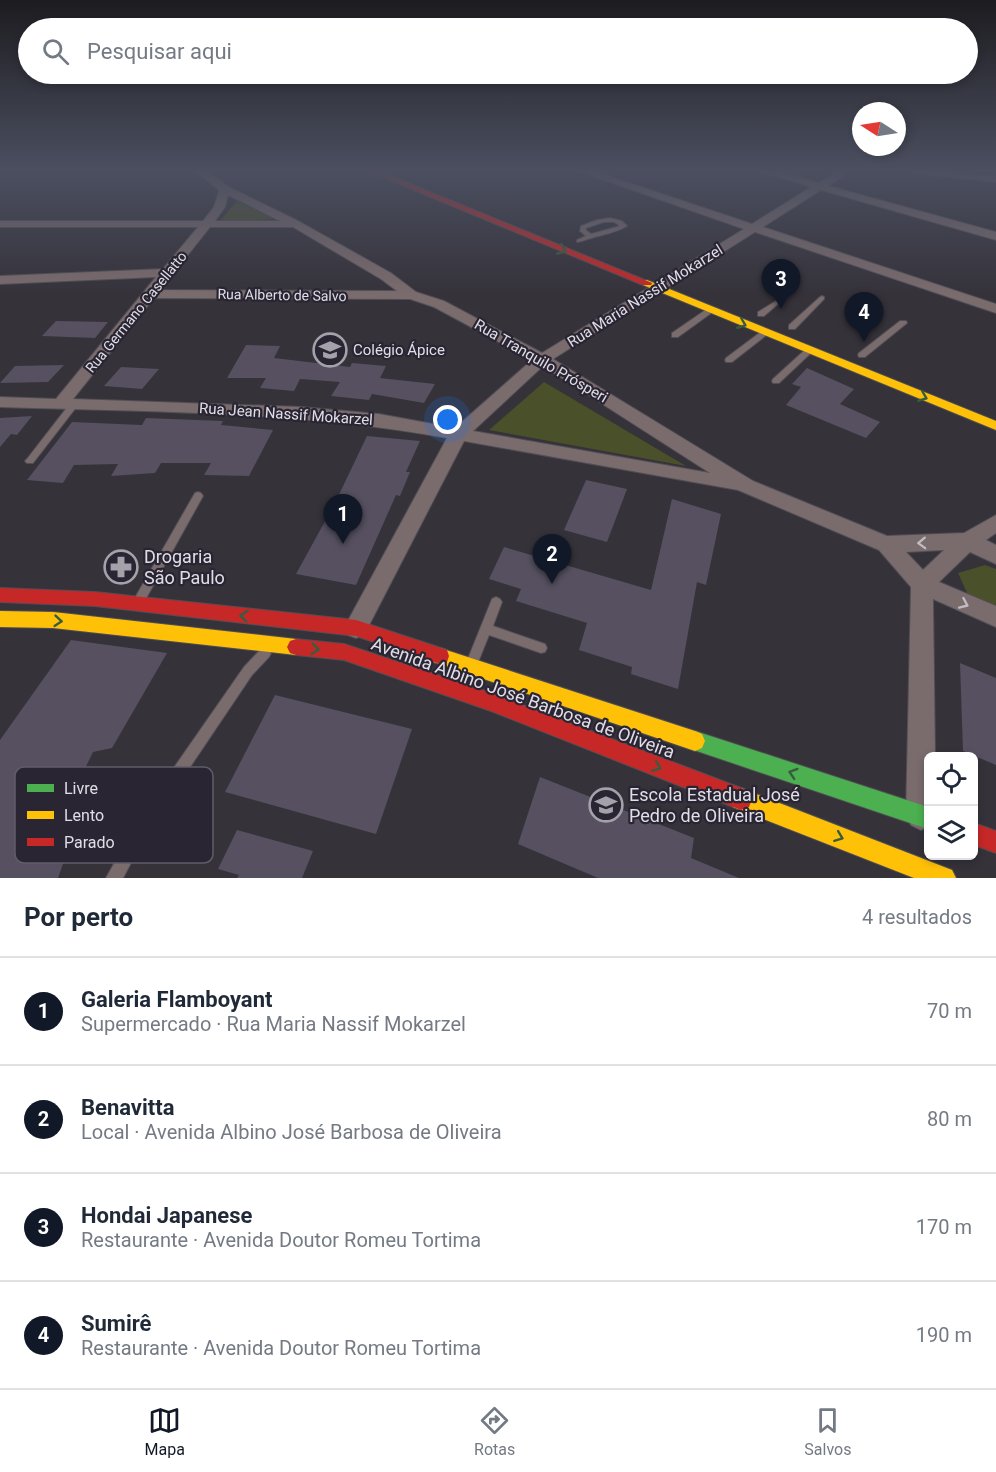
<!DOCTYPE html>
<html lang="pt">
<head>
<meta charset="utf-8">
<style>
  body { margin:0; font-family:Roboto,sans-serif; background:#f2f2f3; color:#1f2937 }
  .controls { position:absolute; right:18px; bottom:18px; display:grid; overflow:hidden; border-radius:9px; box-shadow:0 3px 9px #0003 }
  .controls button { width:54px; height:54px; display:grid; place-items:center; padding:0; border:0; border-bottom:2px solid #e0e1e3; background:#fff; color:#1f2937; font:30px sans-serif }
  .compass { position:absolute; left:852px; top:102px; width:54px; height:54px; border-radius:50%; background:#fff; box-shadow:0 3px 9px #0003; rotate:282deg }
  .you { position:absolute; left:448px; top:420px; width:21px; height:21px; margin:-15px; border:4px solid #fff; border-radius:50%; background:#1a73e8; box-shadow:0 0 0 9px #1a73e833 }
  .badge { display:grid; place-items:center; width:39px; height:39px; border-radius:50%; background:#111827; color:#fff; font-size:20px; font-weight:700 }
  .pin { position:absolute; translate:-50% -50px; filter:drop-shadow(0 2px 3px #0008) }
  .pin::after { content:''; position:absolute; top:32px; width:21px; height:18px; background:inherit; clip-path:polygon(0 0,100% 0,50% 100%) }
  .list { margin:0; padding:0; list-style:none }
  h2 { display:flex; justify-content:space-between; align-items:center; height:78px; margin:0; padding:0 24px; font-size:26px }
  h2 small { font-size:20px; font-weight:400; color:#747a83 }
  .list li { display:grid; grid-template-columns:39px 1fr auto; gap:18px; align-items:center; box-sizing:border-box; height:108px; padding:0 24px; border-top:2px solid #e0e1e3 }
  .list b { display:block; font-size:22px; white-space:nowrap }
  .list p { margin:0; font-size:20px; white-space:nowrap; color:#747a83 }
  .list em { font-size:20px; font-style:normal; color:#747a83 }
  .icon { flex:none; width:33px; height:33px; fill:none; stroke:currentColor; stroke-width:2; stroke-linecap:round; stroke-linejoin:round }
  .map { position:relative; flex:none; width:996px; height:878px; overflow:hidden }
  .search { position:absolute; background:#fff; box-shadow:0 3px 9px #0003; left:18px; right:18px; top:18px; height:66px; display:flex; align-items:center; gap:15px; box-sizing:border-box; padding:0 21px; border-radius:33px; color:#747a83; font-size:22px }
  .sheet { height:510px; background:#fff }
  nav { display:flex; justify-content:space-around; align-items:center; box-sizing:border-box; height:84px; border-top:2px solid #e0e1e3; background:#fff; font-size:16px; color:#747a83 }
  nav a { display:grid; justify-items:center; gap:3px }
  nav .on { color:#111827 }
  .map>svg:first-child { display:block }
</style>
</head>
<body>
<div class="map">
<svg width="996" height="878" viewBox="0 0 996 878">
  <rect width="100%" height="100%" fill="#35323a"/>
  <g fill="#4a502a">
    <polygon points="237,201 275,219 219,222"/>
    <polygon points="544,382 686,466 489,430"/>
    <polygon points="985,565 996,569 996,606 968,595 958,573"/>
  </g>
  <g fill="#565060">
    <polygon points="56,321 108,322 95,338 42,336"/>
    <polygon points="246,345 280,346 274,358 350,367 352,363 386,366 380,378 435,384 424,403 372,394 369,400 331,396 340,382 300,379 294,391 260,388 266,378 227,378"/>
    <polygon points="64,365 48,382 0,383 15,366"/>
    <polygon points="121,367 159,369 142,389 104,386"/>
    <polygon points="807,368 854,389 840,404 880,422 866,438 786,405 801,387 792,384"/>
    <polygon points="32,416 17,435 11,434 0,447 0,418"/>
    <polygon points="146,418 223,421 221,425 273,430 249,476 204,475 211,463 161,463 155,473 111,476 118,464 74,465 63,483 27,480 72,422 142,425"/>
    <polygon points="367,436 420,441 406,472 410,472 400,496 396,495 356,585 296,574 334,505"/>
    <polygon points="586,480 627,489 607,542 564,530"/>
    <polygon points="672,499 721,514 706,585 697,582 678,689 631,674 632,667 579,650 587,623 516,601 521,589 489,579 504,547 651,590"/>
    <polygon points="71,640 167,653 112,748 93,752 79,781 89,790 58,878 0,878 0,740"/>
    <polygon points="960,663 996,678 996,765 963,751"/>
    <polygon points="275,695 412,729 376,834 225,792"/>
    <polygon points="540,777 694,838 691,858 739,878 598,878 518,844"/>
    <polygon points="237,830 313,851 302,878 237,878 239,875 218,869"/>
  </g>
  <g fill="none" stroke-linecap="round" stroke-linejoin="round">
    <defs>
      <g id="lane">
        <path d="M610,218L622,221L627,226C616,233 604,234 592,238C586,239 582,242 577,242V240L586,236L580,231L581,226L597,220ZM604,222H614L620,226L591,234L586,230V228Z"/>
        <polygon points="822,296 824,297 824,299 795,329 789,329 789,325 820,297"/>
        <polygon points="776,301 778,302 778,304 764,316 758,316 758,312"/>
        <polygon points="707,309 713,309 714,311 678,337 672,337 672,333"/>
        <polygon points="900,321 906,321 907,323 865,357 859,357 858,355 859,353"/>
        <polygon points="762,331 765,331 769,333 732,362 726,362 725,360 726,358"/>
        <polygon points="806,349 812,349 813,351 779,383 773,383 772,381 773,379"/>
        <polygon points="75,400 78,401 79,403 78,405 33,463 27,463 25,461 27,459 72,401"/>
        <polygon points="198,492 201,493 203,496 144,602 140,604 136,602 134,599 136,596 195,493"/>
        <polygon points="496,597 500,599 502,602 493,626 545,644 547,648 545,652 541,653 489,635 477,665 473,667 469,665 467,661 492,599"/>
        <polygon points="265,647 269,649 271,653 269,657 252,675 151,825 123,878 106,878 141,815 244,667 261,649"/>
      </g>
      <g id="street">
        <path d="M195,171H207L229,187L300,222L391,273L416,292L444,301L542,353L744,229L578,171H594L752,224L811,187L760,171H777L819,183L838,171H850L829,186L996,232V240L821,190L763,227L996,304V313L755,232L553,359L753,481L887,536L964,533L996,515V533L986,540L996,545V564L970,552L939,582L996,606V627L933,599L935,756H928V827L921,830L911,825L906,815L911,587L879,550L738,490L464,441L364,635L356,638L348,635L344,628L447,438C300,411 150,412 0,407V397L56,399L156,277L0,284V276L163,269L198,227H0V221H203L214,207L219,190ZM228,195L280,221H215L225,207ZM210,227H293L381,279L397,291L160,290ZM154,298L410,299L434,307L532,360L455,428L379,414L301,407L73,399ZM543,366L710,473L473,431ZM944,550L923,570L906,552Z"/>
        <polygon points="915,171 996,176 996,182 920,174"/>
      </g>
      <polygon id="fast" points="695,731 928,807 928,829 688,748 685,741 688,734"/>
      <g id="slow">
        <polygon points="647,280 996,421 996,430 643,285 643,281"/>
        <polygon points="0,611 53,612 296,639 302,641 305,647 302,653 296,655 53,628 0,627"/>
        <polygon points="440,648 695,731 702,734 705,741 702,748 695,751 440,664 433,662 431,656 433,650"/>
        <polygon points="741,788 952,870 956,878 914,878 733,807 730,799 733,791"/>
      </g>
      <g id="jam">
        <polygon points="368,171 379,171 652,283 651,285 643,285"/>
        <polygon points="0,588 95,592 356,620 447,650 449,656 447,662 440,664 356,636 95,606 0,602"/>
        <polygon points="296,639 344,644 491,693 741,788 749,791 752,799 749,807 741,810 491,711 344,660 296,655 290,653 287,647 290,641"/>
        <polygon points="974,823 996,831 996,853 974,845"/>
      </g>
    </defs>
    <use href="#lane" stroke="#504e55" stroke-width="2"/>
    <use href="#street" stroke="#504e55" stroke-width="2"/>
    <use href="#fast" stroke="#504e55" stroke-width="2"/>
    <use href="#slow" stroke="#504e55" stroke-width="2"/>
    <use href="#jam" stroke="#504e55" stroke-width="2"/>
    <use href="#lane" fill="#7a6b6d" fill-rule="evenodd"/>
    <use href="#street" fill="#7a6b6d" fill-rule="evenodd"/>
    <use href="#fast" fill="#4caf50" fill-rule="evenodd"/>
    <use href="#slow" fill="#ffc107" fill-rule="evenodd"/>
    <use href="#jam" fill="#c62828" fill-rule="evenodd"/>
  </g>
  <defs><path id="oneway-chevron" d="M-2-3.5L2.5 0L-2 3.5" fill="none" stroke-width="1.6" stroke-linecap="round" stroke-linejoin="round" transform="scale(1.5)"/></defs>
  <g stroke="#385c3f">
    <use href="#oneway-chevron" transform="translate(562 250) rotate(23)"/>
    <use href="#oneway-chevron" transform="translate(742 324) rotate(22)"/>
    <use href="#oneway-chevron" transform="translate(923 397) rotate(22)"/>
    <use href="#oneway-chevron" transform="translate(244 616) rotate(-174)"/>
    <use href="#oneway-chevron" transform="translate(58 621) rotate(5)"/>
    <use href="#oneway-chevron" transform="translate(315 649) rotate(6)"/>
    <use href="#oneway-chevron" transform="translate(657 767) rotate(21)"/>
    <use href="#oneway-chevron" transform="translate(793 773) rotate(-162)"/>
    <use href="#oneway-chevron" transform="translate(839 837) rotate(21)"/>
  </g>
  <g stroke="#c1bbc2">
    <use href="#oneway-chevron" transform="translate(922 543) rotate(178)"/>
    <use href="#oneway-chevron" transform="translate(964 604) rotate(24)"/>
  </g>
  <linearGradient id="sky" x2="0" y2="1"><stop stop-color="#1d1c20"/><stop offset="0.58" stop-color="#4b4f60"/><stop offset="1" stop-color="#4b4f60" stop-opacity="0"/></linearGradient>
  <rect width="996" height="294" fill="url(#sky)"/>
  <defs>
    <symbol id="school-ring" viewBox="-11 -11 22 22"><circle r="9.5" fill="#2a2533" stroke="#a4a1aa" stroke-width="1.5"/><path d="M0-5L7-2L0 1L-7-2ZM-4 1L0 2.5L4 1V4Q0 6-4 4Z" fill="#a4a1aa"/></symbol>
    <symbol id="pharmacy-ring" viewBox="-11 -11 22 22"><circle r="9.5" fill="#2a2533" stroke="#a4a1aa" stroke-width="1.5"/><path d="M-2-6h4v4h4v4h-4v4h-4v-4h-4v-4h4Z" fill="#a4a1aa"/></symbol>
  </defs>
  <g fill-rule="evenodd">
    <use href="#school-ring" x="311" y="331" width="38" height="38"/>
    <use href="#pharmacy-ring" x="102" y="548" width="38" height="38"/>
    <use href="#school-ring" x="587" y="786" width="38" height="38"/>
  </g>
  <g text-anchor="middle" stroke-width="4.5" stroke-linejoin="round" paint-order="stroke">
    <g font-size="14" fill="#e0dde6" stroke="#2a2533">
      <text transform="translate(282 295) rotate(1)" y="5">Rua Alberto de Salvo</text>
      <text transform="translate(136 312) rotate(-51)" y="5">Rua Germano Casellatto</text>
    </g>
    <g font-size="15" fill="#e0dde6" stroke="#2a2533">
      <text transform="translate(645 296) rotate(-32)" y="5">Rua Maria Nassif Mokarzel</text>
      <text transform="translate(541 361) rotate(30)" y="5">Rua Tranquilo Prósperi</text>
      <text transform="translate(286 414) rotate(4)" y="5">Rua Jean Nassif Mokarzel</text>
    </g>
    <g font-size="15" fill="#e0dde6" stroke="#2a2533" text-anchor="start">
      <text x="353" y="355">Colégio Ápice</text>
    </g>
    <g font-size="18" fill="#e0dde6" stroke="#2a2533" text-anchor="start">
      <text x="144" y="563">Drogaria<tspan x="144" dy="21">São Paulo</tspan></text>
      <text x="629" y="801">Escola Estadual José<tspan x="629" dy="21">Pedro de Oliveira</tspan></text>
    </g>
    <g font-size="18" fill="#e0dde6" stroke="#2a2533">
      <text transform="translate(523 698) rotate(20)" y="6">Avenida Albino José Barbosa de Oliveira</text>
    </g>
  </g>
  <rect x="15" y="767" width="198" height="96" rx="9" fill="#2a2533" stroke="#615c69" stroke-width="1.5"/>
  <rect x="27" y="784" width="27" height="8" fill="#4caf50"/>
  <rect x="27" y="811" width="27" height="8" fill="#ffc107"/>
  <rect x="27" y="838" width="27" height="8" fill="#c62828"/>
  <g font-size="16" fill="#e0dde6">
    <text x="64" y="794">Livre</text>
    <text x="64" y="821">Lento</text>
    <text x="64" y="848">Parado</text>
  </g>
</svg>
<div class="controls">
<button><svg class="icon" aria-label="locate" viewBox="0 0 24 24"><circle cx="12" cy="12" r="6"/><path d="M12 2v4M12 18v4M2 12h4M18 12h4"/></svg></button>
<button><svg class="icon" aria-label="layers" viewBox="0 0 24 24"><path d="M12 4l9 5-9 5-9-5zM3 14l9 5 9-5"/></svg></button>
</div>
<svg class="compass" viewBox="-18 -18 36 36"><path d="M0-13l5 13h-10z" fill="#e53935"/><path d="M0 13l5-13h-10z" fill="#747a83"/></svg>
<div class="you"></div>
<div class="pin badge" style="left:343px;top:544px">1</div>
<div class="pin badge" style="left:552px;top:584px">2</div>
<div class="pin badge" style="left:781px;top:309px">3</div>
<div class="pin badge" style="left:864px;top:342px">4</div>
<div class="search"><svg class="icon" aria-label="search" viewBox="0 0 24 24"><circle cx="10" cy="10" r="6"/><path d="M15 15l6 6"/></svg>Pesquisar aqui</div>
</div>
<section class="sheet">
<h2>Por perto<small>4 resultados</small></h2>
<ul class="list">
<li><span class="badge">1</span><div><b>Galeria Flamboyant</b><p>Supermercado · Rua Maria Nassif Mokarzel</p></div><em>70 m</em></li>
<li><span class="badge">2</span><div><b>Benavitta</b><p>Local · Avenida Albino José Barbosa de Oliveira</p></div><em>80 m</em></li>
<li><span class="badge">3</span><div><b>Hondai Japanese</b><p>Restaurante · Avenida Doutor Romeu Tortima</p></div><em>170 m</em></li>
<li><span class="badge">4</span><div><b>Sumirê</b><p>Restaurante · Avenida Doutor Romeu Tortima</p></div><em>190 m</em></li>
</ul>
</section>
<nav>
<a class="on"><svg class="icon" aria-label="map" viewBox="0 0 24 24"><path d="M3 6l6-2 6 2 6-2v14l-6 2-6-2-6 2zM9 4v14M15 6v14"/></svg>Mapa</a>
<a><svg class="icon" aria-label="directions" viewBox="0 0 24 24"><path d="M12 3l9 9-9 9-9-9zM9 14v-3h6M13 9l2 2-2 2"/></svg>Rotas</a>
<a><svg class="icon" aria-label="saved" viewBox="0 0 24 24"><path d="M7 4h10v16l-5-4-5 4z"/></svg>Salvos</a>
</nav>
</body>
</html>
